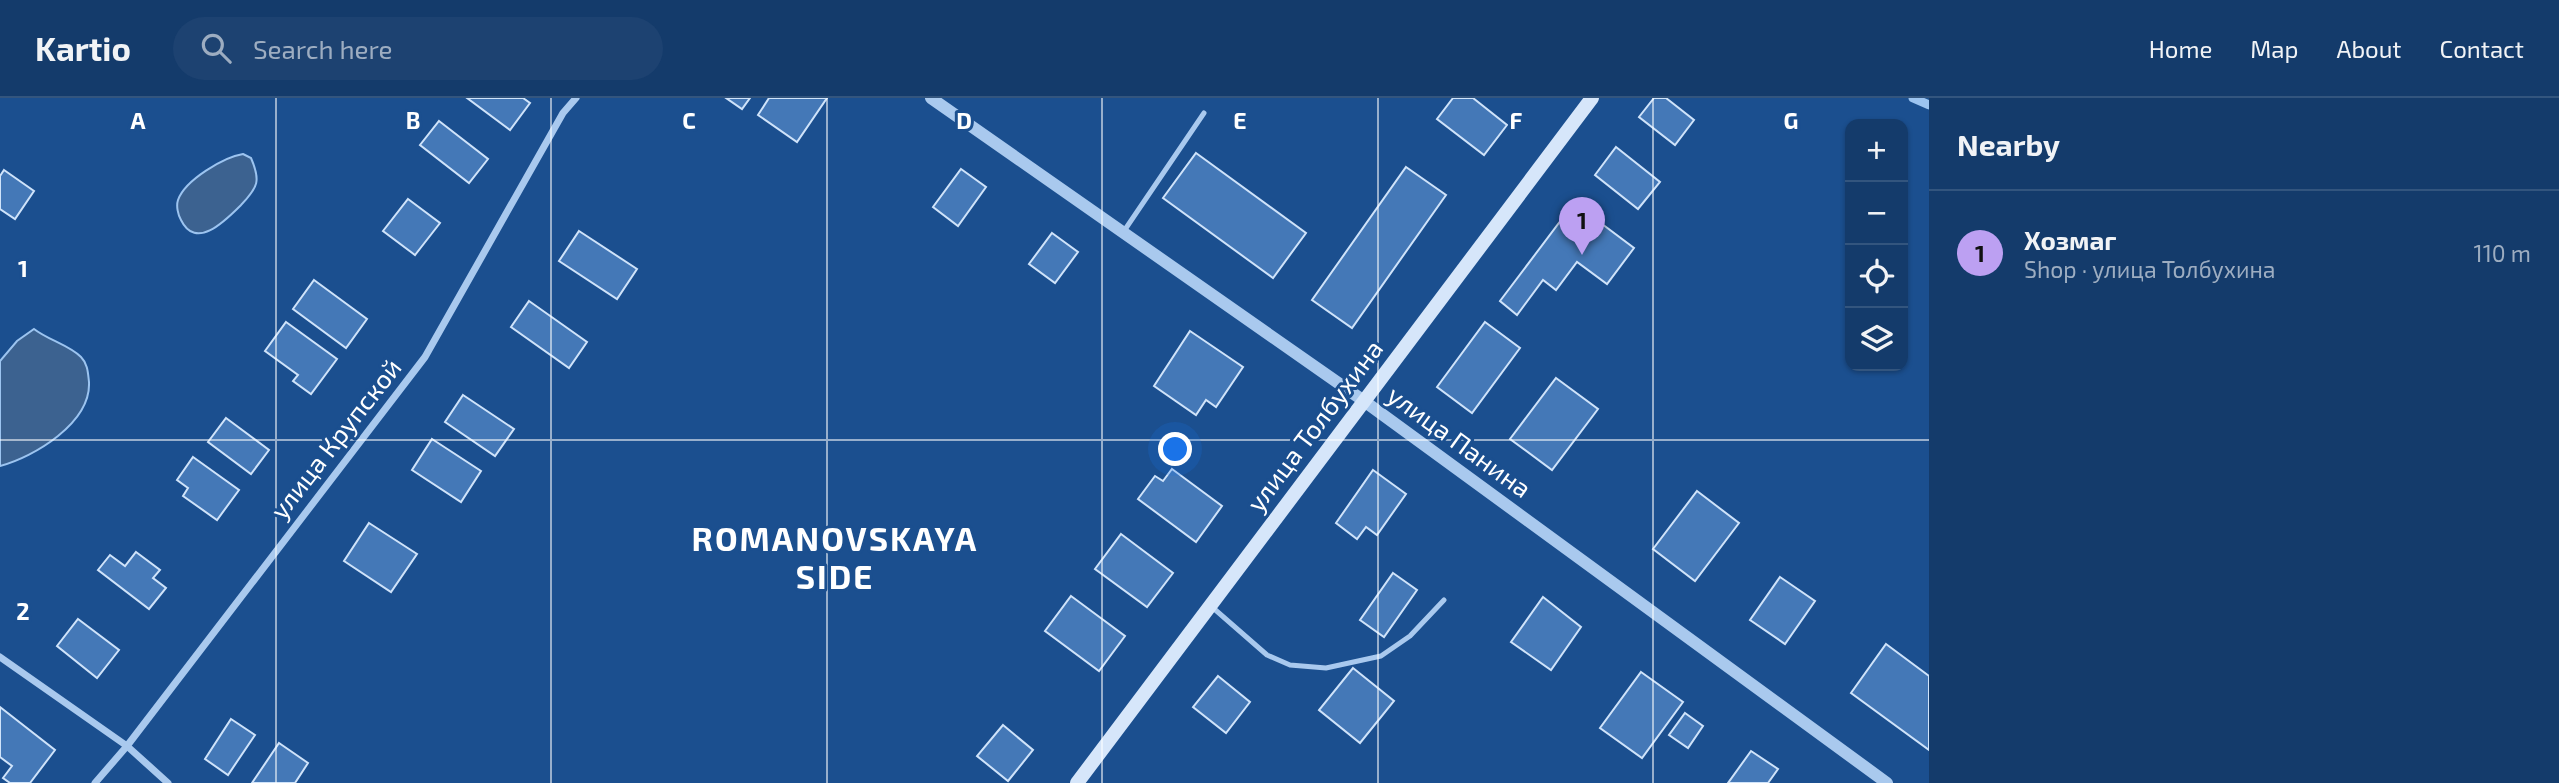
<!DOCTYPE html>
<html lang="en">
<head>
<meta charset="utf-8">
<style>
  body { margin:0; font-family:"Exo 2",sans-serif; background:#1d4271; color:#f1f3f6 }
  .controls { position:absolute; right:21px; top:21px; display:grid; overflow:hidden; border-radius:14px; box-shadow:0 2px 5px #0004 }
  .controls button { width:63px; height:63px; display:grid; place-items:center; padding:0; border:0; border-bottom:2px solid #33557e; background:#143b6b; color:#f1f3f6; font:35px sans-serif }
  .you { position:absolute; left:1176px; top:352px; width:24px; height:24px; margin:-18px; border:5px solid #fff; border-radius:50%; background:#1a73e8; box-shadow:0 0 0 10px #1a73e833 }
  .badge { display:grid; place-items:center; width:46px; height:46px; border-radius:50%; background:#bca0f2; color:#111; font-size:23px; font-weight:700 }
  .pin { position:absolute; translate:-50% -58px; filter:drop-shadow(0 2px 4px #0008) }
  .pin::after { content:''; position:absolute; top:37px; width:24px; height:21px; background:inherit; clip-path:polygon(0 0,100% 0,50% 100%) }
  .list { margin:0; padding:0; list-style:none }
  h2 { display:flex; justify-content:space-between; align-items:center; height:91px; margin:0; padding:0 28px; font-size:30px }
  h2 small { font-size:23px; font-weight:400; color:#9dadc1 }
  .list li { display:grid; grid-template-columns:46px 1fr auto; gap:21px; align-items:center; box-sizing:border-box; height:126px; padding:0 28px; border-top:2px solid #33557e }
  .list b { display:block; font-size:26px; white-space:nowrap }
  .list p { margin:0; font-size:23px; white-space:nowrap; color:#9dadc1 }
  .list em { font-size:23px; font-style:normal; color:#9dadc1 }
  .icon { flex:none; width:38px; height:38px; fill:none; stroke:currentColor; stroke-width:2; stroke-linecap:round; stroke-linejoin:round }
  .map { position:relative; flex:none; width:1929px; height:685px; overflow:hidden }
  header { display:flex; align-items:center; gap:42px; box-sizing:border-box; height:98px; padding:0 35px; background:#143b6b; border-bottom:2px solid #33557e }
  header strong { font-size:33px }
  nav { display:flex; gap:38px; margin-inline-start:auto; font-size:24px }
  .search { width:490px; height:63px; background:#1d4271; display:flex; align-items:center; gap:18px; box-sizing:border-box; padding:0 24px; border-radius:38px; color:#9dadc1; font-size:26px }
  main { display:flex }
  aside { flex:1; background:#143b6b }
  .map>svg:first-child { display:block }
</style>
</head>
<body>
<header>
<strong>Kartio</strong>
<div class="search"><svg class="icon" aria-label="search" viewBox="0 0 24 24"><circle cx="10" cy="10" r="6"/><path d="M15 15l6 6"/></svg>Search here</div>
<nav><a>Home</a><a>Map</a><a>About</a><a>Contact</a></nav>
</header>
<main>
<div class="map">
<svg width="1929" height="685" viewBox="0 0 1929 685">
  <rect width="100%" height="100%" fill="#1b4f8f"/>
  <g fill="#3c6290" stroke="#9cc4f0" stroke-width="2">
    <path d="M243,56L251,60C261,83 258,89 241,107C226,122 196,153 181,122C178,117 176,108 178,102C185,82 224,59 243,56Z"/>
    <path d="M34,231C48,242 69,247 81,259C88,266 88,276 89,284C91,325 34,359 0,368V263L17,243Z"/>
  </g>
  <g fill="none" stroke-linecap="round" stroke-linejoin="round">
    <polyline stroke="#9cc4f0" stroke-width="9" points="1913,0 1929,7"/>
  </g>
  <g fill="#4478b7" stroke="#cfe3fa" stroke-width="2">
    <polygon points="467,0 523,0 530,5 510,32"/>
    <polygon points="726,0 750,0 742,11"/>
    <polygon points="769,0 827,0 797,44 758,17"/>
    <polygon points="1453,0 1473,0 1507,27 1484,57 1437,21"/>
    <polygon points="1654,0 1666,0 1694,22 1675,47 1639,19"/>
    <polygon points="439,23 488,61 469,85 420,47"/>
    <polygon points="1616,49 1660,84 1638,111 1595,77"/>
    <polygon points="1196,55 1306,135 1273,180 1163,100"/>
    <polygon points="1406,69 1446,97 1352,230 1312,202"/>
    <polygon points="961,71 986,89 958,128 933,109"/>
    <polygon points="4,72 34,93 15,121 0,111 0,78"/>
    <polygon points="408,101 440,125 415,157 383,133"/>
    <polygon points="1574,105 1634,150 1607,186 1577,164 1556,192 1543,182 1517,217 1500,203"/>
    <polygon points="579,133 637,171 617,201 559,163"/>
    <polygon points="1052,135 1078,154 1055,185 1029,166"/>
    <polygon points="314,182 367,221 346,250 293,211"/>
    <polygon points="529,203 587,244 569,270 511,229"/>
    <polygon points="286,224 337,261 311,296 293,283 298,277 265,253"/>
    <polygon points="1485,224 1520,250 1472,315 1437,289"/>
    <polygon points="1190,233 1243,269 1216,309 1206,302 1196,317 1154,288"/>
    <polygon points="1556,280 1598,311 1552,372 1510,341"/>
    <polygon points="463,297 514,331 495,358 445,324"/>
    <polygon points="226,320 269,352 251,376 208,344"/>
    <polygon points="432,341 481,373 461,404 412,372"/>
    <polygon points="193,359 239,392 217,422 183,398 188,390 177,382"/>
    <polygon points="1172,371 1222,408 1196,444 1138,401 1155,378 1163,383"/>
    <polygon points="1373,372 1406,396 1377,437 1366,429 1357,441 1336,425"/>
    <polygon points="1697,393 1739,425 1695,483 1653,451"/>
    <polygon points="369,425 417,456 391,494 344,463"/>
    <polygon points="1121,436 1173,475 1147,509 1095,471"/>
    <polygon points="136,454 160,472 153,480 166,490 149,511 98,472 110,457 125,468"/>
    <polygon points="1393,475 1417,492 1384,539 1360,522"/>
    <polygon points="1780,479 1815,503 1785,546 1750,522"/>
    <polygon points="1071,498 1125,538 1099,573 1045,533"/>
    <polygon points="1543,499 1581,529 1551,572 1511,544"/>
    <polygon points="78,521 119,552 97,580 57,548"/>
    <polygon points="1886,546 1929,578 1929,652 1851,595"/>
    <polygon points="1353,570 1394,603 1360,645 1319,612"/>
    <polygon points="1641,574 1683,604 1642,660 1600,630"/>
    <polygon points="1218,578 1250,604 1226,635 1193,609"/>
    <polygon points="0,609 55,652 30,685 10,685 3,680 12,668 0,659"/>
    <polygon points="1685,615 1703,628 1688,650 1669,637"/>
    <polygon points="231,621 255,637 228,677 205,661"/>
    <polygon points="1003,627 1033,652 1008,683 977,658"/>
    <polygon points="279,645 308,665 295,685 252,685"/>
    <polygon points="1751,653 1778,671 1768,685 1728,685"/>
  </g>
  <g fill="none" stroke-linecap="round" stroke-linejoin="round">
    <g stroke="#a9c9ee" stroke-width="5">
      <polyline points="1124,133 1204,15"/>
      <polyline points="1212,509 1267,557 1290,567 1326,570 1381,558 1410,538 1444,502"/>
    </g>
    <g stroke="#a9c9ee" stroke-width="7">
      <polyline points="0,559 127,648 168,685"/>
      <polyline points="95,685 127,648 425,259 563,15 576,0"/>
    </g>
    <polyline stroke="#a9c9ee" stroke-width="12" points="931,0 1364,303 1887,685"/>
    <polyline stroke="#d6e6fa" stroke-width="14" points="1077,685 1592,0"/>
  </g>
  <path fill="none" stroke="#fff" stroke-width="2" stroke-opacity="0.55" d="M276,0V685M551,0V685M827,0V685M1102,0V685M1378,0V685M1653,0V685M0,342H1929"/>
  <g text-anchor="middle" stroke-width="6" stroke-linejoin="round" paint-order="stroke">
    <g font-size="26" fill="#fff" stroke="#1b4f8f">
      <text transform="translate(1315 328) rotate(-53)" y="9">улица Толбухина</text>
      <text transform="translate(336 341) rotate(-52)" y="9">улица Крупской</text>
      <text transform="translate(1459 344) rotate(36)" y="9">улица Панина</text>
    </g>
    <g font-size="33" font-weight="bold" letter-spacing="2" fill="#fff" stroke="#1b4f8f">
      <text x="835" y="453">ROMANOVSKAYA<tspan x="835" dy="38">SIDE</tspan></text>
    </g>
  </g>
  <g font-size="23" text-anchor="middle" font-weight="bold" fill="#fff" stroke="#1b4f8f" stroke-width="6" stroke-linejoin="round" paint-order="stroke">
    <text x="138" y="31">A</text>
    <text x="413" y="31">B</text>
    <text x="689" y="31">C</text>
    <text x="964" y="31">D</text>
    <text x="1240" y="31">E</text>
    <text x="1516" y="31">F</text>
    <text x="1791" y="31">G</text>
    <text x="23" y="179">1</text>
    <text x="23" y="522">2</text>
  </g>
</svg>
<div class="controls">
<button>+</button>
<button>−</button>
<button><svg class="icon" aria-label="locate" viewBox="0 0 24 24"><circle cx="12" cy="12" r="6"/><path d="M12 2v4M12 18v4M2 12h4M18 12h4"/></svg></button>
<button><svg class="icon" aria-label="layers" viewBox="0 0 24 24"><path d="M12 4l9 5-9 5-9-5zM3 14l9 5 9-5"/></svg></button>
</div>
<div class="you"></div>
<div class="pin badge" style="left:1582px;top:157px">1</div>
</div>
<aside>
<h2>Nearby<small></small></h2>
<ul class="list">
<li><span class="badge">1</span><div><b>Хозмаг</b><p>Shop · улица Толбухина</p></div><em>110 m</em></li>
</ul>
</aside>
</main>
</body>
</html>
